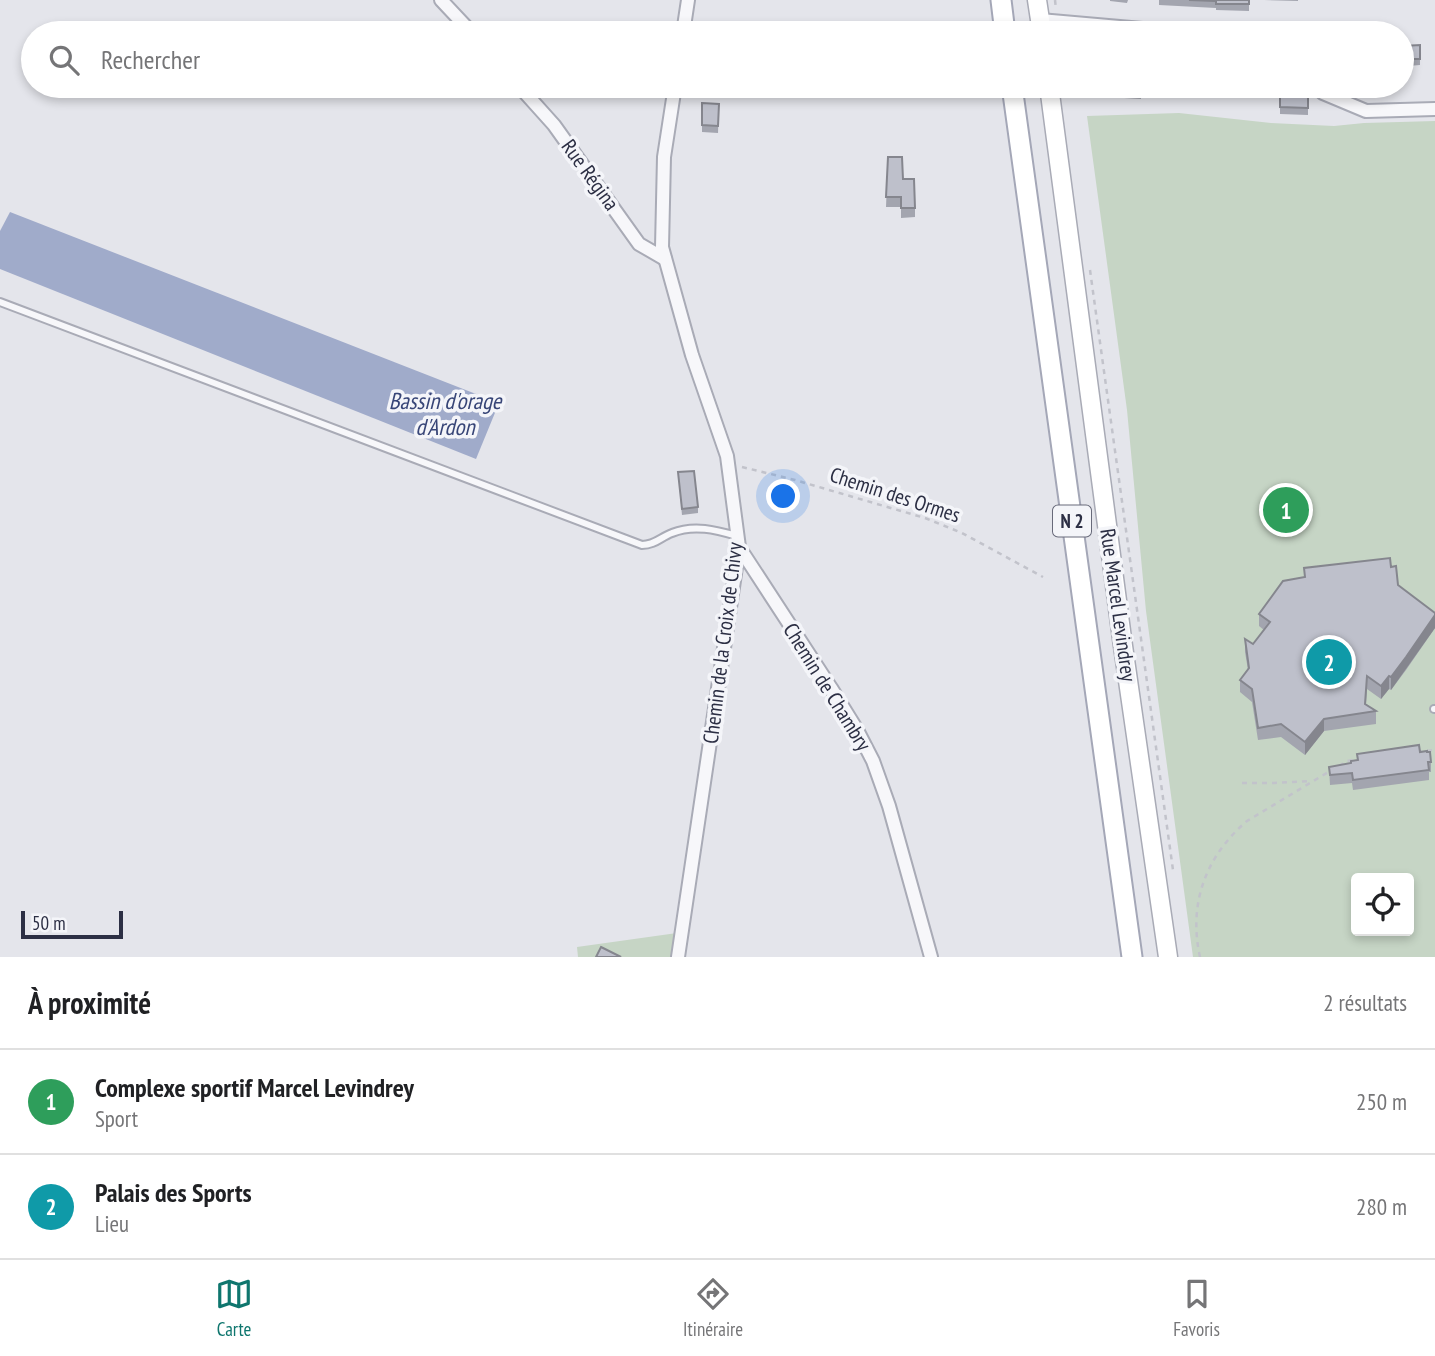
<!DOCTYPE html>
<html lang="fr">
<head>
<meta charset="utf-8">
<style>
  body { margin:0; font-family:"PT Sans Narrow",sans-serif; background:#f2f2f2; color:#202124 }
  .controls { position:absolute; right:21px; bottom:21px; display:grid; overflow:hidden; border-radius:7px; box-shadow:0 4px 10px #0003 }
  .controls button { width:63px; height:63px; display:grid; place-items:center; padding:0; border:0; border-bottom:2px solid #e0e0e0; background:#fff; color:#202124; font:35px sans-serif }
  .scale { position:absolute; left:21px; bottom:18px; width:102px; box-sizing:border-box; padding-left:7px; border:4px solid #2c2f44; border-top:0; font-size:19px; line-height:24px; white-space:nowrap; color:#2c2f44; -webkit-text-stroke:5px #f4f5f9; paint-order:stroke }
  .you { position:absolute; left:784px; top:497px; width:24px; height:24px; margin:-18px; border:5px solid #fff; border-radius:50%; background:#1a73e8; box-shadow:0 0 0 10px #1a73e833 }
  .badge { display:grid; place-items:center; width:46px; height:46px; border-radius:50%; background:#0f766e; color:#fff; font-size:23px; font-weight:700 }
  .pin { position:absolute; translate:-50% -50%; border:4px solid #fff; box-shadow:0 2px 7px #0006 }
  .list { margin:0; padding:0; list-style:none }
  h2 { display:flex; justify-content:space-between; align-items:center; height:91px; margin:0; padding:0 28px; font-size:30px }
  h2 small { font-size:23px; font-weight:400; color:#757577 }
  .list li { display:grid; grid-template-columns:46px 1fr auto; gap:21px; align-items:center; box-sizing:border-box; height:105px; padding:0 28px; border-top:2px solid #e0e0e0 }
  .list b { display:block; font-size:26px; white-space:nowrap }
  .list p { margin:0; font-size:23px; white-space:nowrap; color:#757577 }
  .list em { font-size:23px; font-style:normal; color:#757577 }
  .icon { flex:none; width:38px; height:38px; fill:none; stroke:currentColor; stroke-width:2; stroke-linecap:round; stroke-linejoin:round }
  .map { position:relative; flex:none; width:1435px; height:957px; overflow:hidden }
  .search { position:absolute; background:#fff; box-shadow:0 4px 10px #0003; left:21px; right:21px; top:21px; height:77px; display:flex; align-items:center; gap:18px; box-sizing:border-box; padding:0 24px; border-radius:38px; color:#757577; font-size:26px }
  .sheet { height:301px; background:#fff }
  nav { display:flex; justify-content:space-around; align-items:center; box-sizing:border-box; height:98px; border-top:2px solid #e0e0e0; background:#fff; font-size:19px; color:#757577 }
  nav a { display:grid; justify-items:center; gap:4px }
  nav .on { color:#0f766e }
  .map>svg:first-child { display:block }
</style>
</head>
<body>
<div class="map">
<svg width="1435" height="957" viewBox="0 0 1435 957">
  <rect width="100%" height="100%" fill="#e4e5eb"/>
  <g fill="#c6d5c5" fill-rule="evenodd">
    <path d="M1179,113L1271,123L1334,126L1364,123L1435,121V957H1193L1146,611L1127,410L1087,116ZM1356,878H1409V931H1356Z"/>
    <polygon points="677,933 674,957 578,957 577,947"/>
  </g>
  <polygon fill="#a0abca" points="10,212 499,403 476,459 0,269 0,231"/>
  <g fill="none" stroke-linecap="round" stroke-linejoin="round">
    <defs>
      <g id="lane">
        <path d="M0,302L642,545C655,545 661,537 672,533C694,524 716,530 737,536"/>
        <polyline points="1434,709 1435,709"/>
      </g>
      <g id="street">
        <polyline points="441,0 472,33"/>
        <polyline points="1040,20 1188,33"/>
        <polyline points="683,33 688,0"/>
        <polyline points="519,86 554,125 639,244 665,259"/>
        <polyline points="675,86 664,157 662,247 692,355 727,456 739,547 678,957"/>
        <polyline points="1316,86 1323,93 1366,111 1435,109"/>
        <polyline points="739,547 831,688 857,730 873,761 889,806 931,957"/>
      </g>
      <g id="secondary">
        <polyline points="1037,0 1042,33"/>
        <polyline points="1049,86 1123,646 1168,957"/>
      </g>
      <g id="primary">
        <polyline points="1001,0 1005,33"/>
        <polyline points="1012,86 1132,957"/>
      </g>
    </defs>
    <use href="#lane" stroke="#a9abb6" stroke-width="10"/>
    <use href="#street" stroke="#a9abb6" stroke-width="16"/>
    <use href="#secondary" stroke="#a9abb6" stroke-width="21"/>
    <use href="#primary" stroke="#a4a7b7" stroke-width="23"/>
    <g stroke="#c2c3cb" stroke-width="2.5" stroke-dasharray="5 5" stroke-linecap="butt">
      <polyline points="1055,0 1056,9"/>
      <polyline points="1090,270 1173,870"/>
      <polyline points="742,467 795,480 925,518 962,533 1043,577"/>
      <polyline points="1417,752 1435,750"/>
      <polyline points="1339,766 1347,761 1359,759"/>
      <polyline points="1242,783 1274,783 1311,781"/>
      <path d="M1200,957C1188,903 1206,856 1247,821L1330,771"/>
    </g>
    <use href="#lane" stroke="#f7f7fa" stroke-width="6"/>
    <use href="#street" stroke="#f7f7fa" stroke-width="12"/>
    <use href="#secondary" stroke="#fff" stroke-width="18"/>
    <use href="#primary" stroke="#fff" stroke-width="19"/>
  </g>
  <g fill="#a3a5af">
    <polygon points="1110,0 1128,0 1127,3 1110,1"/>
    <polygon points="1159,0 1249,0 1249,11 1216,10 1216,8 1159,5"/>
    <polygon points="1264,0 1298,0 1298,1"/>
    <polygon points="1420,45 1420,65 1408,66 1407,70 1402,70 1402,46"/>
    <polygon points="1124,86 1141,86 1141,99 1124,98"/>
    <polygon points="1280,90 1302,96 1308,96 1308,115 1280,114"/>
    <polygon points="702,103 719,104 718,133 702,132"/>
    <polygon points="888,157 903,179 915,208 915,217 901,218 901,207 886,207"/>
    <polygon points="678,472 698,507 698,513 682,515"/>
    <polygon points="1391,567 1398,585 1435,613 1435,628 1406,670 1391,690 1389,689 1381,699 1367,689 1366,704 1376,711 1376,724 1324,731 1305,755 1281,737 1258,740 1252,702 1240,692 1240,680 1248,670 1245,652 1245,639 1253,644 1264,630 1259,626 1259,614 1304,577 1304,568"/>
    <polygon points="1420,752 1431,762 1431,772 1429,772 1429,780 1353,790 1352,783 1330,785 1329,767 1351,763 1357,760 1357,754"/>
  </g>
  <g fill="#85868e">
    <polygon points="1435,615 1435,628 1391,690 1391,677"/>
    <polygon points="1389,676 1389,689 1381,699 1381,686"/>
    <polygon points="1324,719 1324,731 1305,755 1305,742"/>
  </g>
  <g fill="#bec0cb" stroke="#85868e" stroke-width="2">
    <polygon points="1189,0 1249,0 1249,4 1216,4 1216,1"/>
    <rect x="1317" y="24" width="16" height="9"/>
    <polygon points="1420,45 1420,59 1408,59 1407,63 1402,63 1402,46"/>
    <rect x="1124" y="86" width="17" height="6"/>
    <polygon points="1280,90 1302,91 1302,96 1308,96 1308,108 1280,107"/>
    <polygon points="702,103 719,104 718,126 702,125"/>
    <polygon points="888,157 902,157 903,179 914,179 915,208 901,208 901,197 886,197"/>
    <polygon points="694,471 698,507 682,509 678,472"/>
    <polygon points="1390,558 1391,567 1396,566 1398,585 1435,613 1435,615 1406,657 1391,677 1389,676 1381,686 1367,676 1365,704 1376,711 1324,719 1305,742 1281,724 1258,728 1252,689 1240,680 1249,668 1245,639 1253,644 1270,622 1259,614 1283,581 1305,577 1304,568"/>
    <polygon points="1419,745 1420,752 1427,751 1427,752 1430,752 1431,762 1428,762 1429,770 1353,780 1352,773 1330,775 1329,767 1351,763 1351,761 1358,760 1357,754"/>
    <polygon points="601,947 621,957 596,957"/>
  </g>
  <g text-anchor="middle" stroke-width="7" stroke-linejoin="round" paint-order="stroke">
    <rect fill="#f4f5f9" stroke="#686a7a" stroke-width="2" x="1053" y="505.5" width="38" height="31" rx="5"/>
    <g font-size="19" font-weight="bold" fill="#2c2f44">
      <text x="1072" y="528">N 2</text>
    </g>
    <g font-size="21" fill="#2c2f44" stroke="#f4f5f9">
      <text transform="translate(590 175) rotate(54)" y="7">Rue Régina</text>
      <text transform="translate(895 495) rotate(18)" y="7">Chemin des Ormes</text>
      <text transform="translate(1118 605) rotate(82)" y="7">Rue Marcel Levindrey</text>
      <text transform="translate(723 643) rotate(-83)" y="7">Chemin de la Croix de Chivy</text>
      <text transform="translate(827 687) rotate(58)" y="7">Chemin de Chambry</text>
    </g>
    <g font-size="23" font-style="italic" fill="#374577" stroke="#f4f5f9">
      <text x="445" y="409">Bassin d'orage<tspan x="445" dy="26">d'Ardon</tspan></text>
    </g>
  </g>
</svg>
<div class="controls">
<button><svg class="icon" aria-label="locate" viewBox="0 0 24 24"><circle cx="12" cy="12" r="6"/><path d="M12 2v4M12 18v4M2 12h4M18 12h4"/></svg></button>
</div>
<div class="scale">50 m</div>
<div class="you"></div>
<div class="pin badge" style="left:1286px;top:510px;background:#2e9e5b">1</div>
<div class="pin badge" style="left:1329px;top:662px;background:#0f9aa8">2</div>
<div class="search"><svg class="icon" aria-label="search" viewBox="0 0 24 24"><circle cx="10" cy="10" r="6"/><path d="M15 15l6 6"/></svg>Rechercher</div>
</div>
<section class="sheet">
<h2>À proximité<small>2 résultats</small></h2>
<ul class="list">
<li><span class="badge" style="background:#2e9e5b">1</span><div><b>Complexe sportif Marcel Levindrey</b><p>Sport</p></div><em>250 m</em></li>
<li><span class="badge" style="background:#0f9aa8">2</span><div><b>Palais des Sports</b><p>Lieu</p></div><em>280 m</em></li>
</ul>
</section>
<nav>
<a class="on"><svg class="icon" aria-label="map" viewBox="0 0 24 24"><path d="M3 6l6-2 6 2 6-2v14l-6 2-6-2-6 2zM9 4v14M15 6v14"/></svg>Carte</a>
<a><svg class="icon" aria-label="directions" viewBox="0 0 24 24"><path d="M12 3l9 9-9 9-9-9zM9 14v-3h6M13 9l2 2-2 2"/></svg>Itinéraire</a>
<a><svg class="icon" aria-label="saved" viewBox="0 0 24 24"><path d="M7 4h10v16l-5-4-5 4z"/></svg>Favoris</a>
</nav>
</body>
</html>
